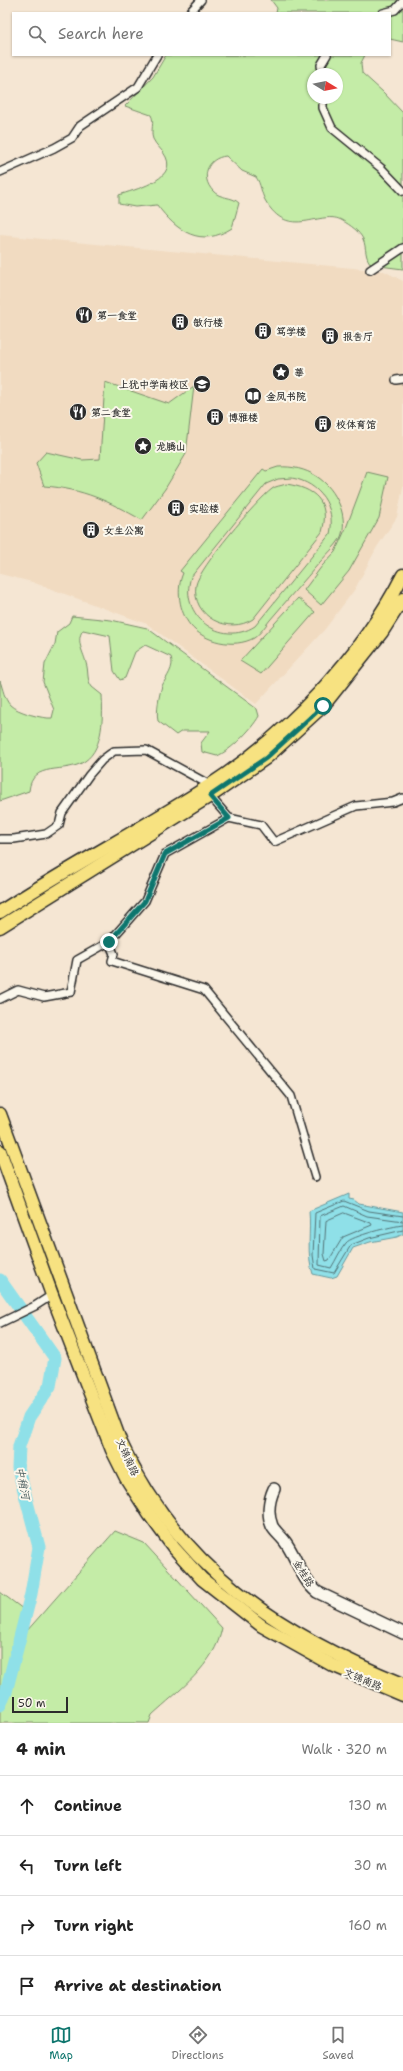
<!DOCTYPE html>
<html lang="en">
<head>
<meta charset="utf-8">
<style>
  body { margin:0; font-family:"Shantell Sans","LXGW WenKai TC",sans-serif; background:#f6f6f6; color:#222 }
  .compass { position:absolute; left:307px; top:68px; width:36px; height:36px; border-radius:50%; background:#fff; box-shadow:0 1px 3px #0004; rotate:100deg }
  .scale { position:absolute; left:12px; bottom:10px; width:56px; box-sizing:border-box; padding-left:4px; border:2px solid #2b2b2b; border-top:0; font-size:11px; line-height:14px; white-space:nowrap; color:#2b2b2b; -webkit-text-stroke:3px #fbf7ec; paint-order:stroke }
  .stop { position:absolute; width:12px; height:12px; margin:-9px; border:3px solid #0f766e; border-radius:50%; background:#fff }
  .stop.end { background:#0f766e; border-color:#fff; box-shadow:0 1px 4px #0008 }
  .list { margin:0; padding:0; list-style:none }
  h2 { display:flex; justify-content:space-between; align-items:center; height:52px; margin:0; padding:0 16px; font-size:17px }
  h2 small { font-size:13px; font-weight:400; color:#767676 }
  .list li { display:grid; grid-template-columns:26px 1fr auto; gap:12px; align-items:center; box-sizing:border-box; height:60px; padding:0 16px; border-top:1px solid #e0e0e0 }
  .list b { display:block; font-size:15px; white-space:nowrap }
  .list em { font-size:13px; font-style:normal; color:#767676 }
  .icon { flex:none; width:22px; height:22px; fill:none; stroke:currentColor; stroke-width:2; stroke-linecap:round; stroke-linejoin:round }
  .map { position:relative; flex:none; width:403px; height:1723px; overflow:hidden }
  .search { position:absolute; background:#fff; box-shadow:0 1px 3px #0004; left:12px; right:12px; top:12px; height:44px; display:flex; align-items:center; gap:10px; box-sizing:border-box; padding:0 14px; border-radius:0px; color:#767676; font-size:15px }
  .sheet { height:292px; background:#fff }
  nav { display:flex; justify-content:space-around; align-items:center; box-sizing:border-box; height:56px; border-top:1px solid #e0e0e0; background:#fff; font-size:11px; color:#767676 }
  nav a { display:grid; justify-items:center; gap:2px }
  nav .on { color:#0f766e }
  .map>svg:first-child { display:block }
</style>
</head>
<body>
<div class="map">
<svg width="403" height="1723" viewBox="0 0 403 1723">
  <rect width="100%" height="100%" fill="#f5e6d3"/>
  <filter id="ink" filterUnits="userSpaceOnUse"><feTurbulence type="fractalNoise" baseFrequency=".025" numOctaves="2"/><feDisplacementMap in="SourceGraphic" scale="8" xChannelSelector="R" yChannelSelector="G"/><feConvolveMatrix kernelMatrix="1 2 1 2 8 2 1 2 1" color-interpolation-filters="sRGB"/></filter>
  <g filter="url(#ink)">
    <polygon fill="#f1dbc1" points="0,235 384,271 403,281 403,487 397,517 377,547 355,589 325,629 256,704 147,624 32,582 0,574"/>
    <g fill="#c4eca7" stroke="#788c69" fill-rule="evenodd">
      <polygon points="271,0 403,0 403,42 390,39 390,13 276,13 277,8"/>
      <path d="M166,55H365L361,63L362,73L383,92L403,113V269L372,265C364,258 367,248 363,239C359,231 350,225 343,221C321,207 289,243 265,200C261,193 261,184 256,177L242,171L226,156C207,158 200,177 213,191C220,199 232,196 239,203L232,228C201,248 177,232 157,205L135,207L119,204V195C133,190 177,180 166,157C163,150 156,146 153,139C150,131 155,122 151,115L125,106L153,77ZM313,74H337V98H313Z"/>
      <path d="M105,382L169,404L194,386L186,454L165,489L142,520C108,501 84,489 44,486L36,463L46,452L82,460L100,459Z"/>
      <path d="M278,467C307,465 330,480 340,506C344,516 345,529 340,539C335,547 326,555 320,562C304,581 287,600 270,620C266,625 260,634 254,638C234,649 204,642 190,625C179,611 176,589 183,573L180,571L263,469L266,471ZM292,478C320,483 336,507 330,534L255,626C221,648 178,615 191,577L266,484L278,479Z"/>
      <polygon points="367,472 388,477 379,518 349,571 321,605 304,590 322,566 335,552 346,528"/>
      <path d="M286,484C314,488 331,501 322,532L253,619C229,635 191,617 196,585C199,568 256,501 272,489C275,486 281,486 286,484Z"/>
      <polygon points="298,598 315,612 261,674 240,661"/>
      <path d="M72,616L111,620L147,628L257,709L259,716C252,729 230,751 217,756L202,752L201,743L210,731H182L176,735L158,721C156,712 159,695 162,686C166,677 175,668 171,657L145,645L135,652L125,678L120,680L114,671L110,636L83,630C75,641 84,653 86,663C89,671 86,679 92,687C95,690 99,692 102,695C103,714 104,748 85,761C65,775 32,760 29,791L0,801V681C3,689 4,698 10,705C17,712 43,719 52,718L54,710L43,682L45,664L55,644L57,632L69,623Z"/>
      <path d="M115,1531L144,1543L222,1628C215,1665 178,1691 152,1715L149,1723H0V1705L6,1692L18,1641Z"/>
      <polygon points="0,1592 23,1609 3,1693 0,1695"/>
    </g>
    <path fill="#8fe0e8" stroke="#67989c" d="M349,1194V1199L354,1200L359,1204L403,1212V1234L397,1237L370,1242L353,1248L337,1276L331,1278L313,1274C306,1254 311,1232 309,1211Z"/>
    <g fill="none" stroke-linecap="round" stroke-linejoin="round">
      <g stroke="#537377" stroke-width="1">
        <polygon points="344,1213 371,1223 372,1225 343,1237 329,1260 326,1261 324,1254 326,1221"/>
        <polyline points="403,1216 369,1211 344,1201 315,1213 313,1255 315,1269 334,1273 351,1245 369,1238 403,1230"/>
        <path d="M403,1221L367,1216L344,1206L320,1216L319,1265L331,1268C336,1260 340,1250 346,1243C351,1236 393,1226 403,1225"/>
      </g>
      <polyline stroke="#8fe0e8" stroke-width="13" points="0,1280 55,1358 50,1386 29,1417 19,1446 18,1468 39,1547 31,1594 6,1692 0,1705"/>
      <defs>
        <g id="street">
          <polyline points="189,13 201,0"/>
          <polyline points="383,13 395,10 403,1"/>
          <polyline points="322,74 321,65 327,55"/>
          <polyline points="323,98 323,108 332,128 381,168 403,191"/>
          <polyline points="0,172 54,148 72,138 80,126 138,87 157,55"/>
          <polyline points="370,270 403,248"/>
          <polyline points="396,380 403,379"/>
          <polyline points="210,796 229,818 261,825 274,842 356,806 393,802 403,798"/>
          <polyline points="0,839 14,839 46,834 59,825 62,813 89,775 102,760 114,751 146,750 210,785"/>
          <polyline points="109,942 145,901 165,854 229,818"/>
          <polyline points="0,999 18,990 44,997 71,992 77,960 109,942 114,954 112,961 204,990 291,1096 315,1177"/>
          <polyline points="0,1323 35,1306 52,1295"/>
        </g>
        <path id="secondary" d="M274,1489C269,1500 267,1514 272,1526C275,1532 282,1537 286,1543C297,1559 302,1580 317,1592L403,1633"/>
        <g id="primary">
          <path d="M0,912C68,867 141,830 210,785C287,735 361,657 403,575"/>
          <polyline points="0,927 215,793 266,758 323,706 382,632 403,599"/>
          <path d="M0,1114L121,1443C179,1568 279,1634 403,1684"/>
          <polyline points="0,1151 52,1295 112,1450 126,1478 149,1514 174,1548 202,1579 262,1626 332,1665 403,1695"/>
        </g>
      </defs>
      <use href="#street" stroke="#2b2b2b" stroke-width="10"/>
      <use href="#secondary" stroke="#2b2b2b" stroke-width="14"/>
      <use href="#primary" stroke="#2b2b2b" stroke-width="15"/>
      <use href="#street" stroke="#fbf7ec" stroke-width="7"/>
      <use href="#secondary" stroke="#fbf7ec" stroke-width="11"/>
      <use href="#primary" stroke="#f7e281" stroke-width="12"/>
    </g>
  </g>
  <g fill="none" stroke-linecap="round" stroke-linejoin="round" filter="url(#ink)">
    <polyline stroke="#0f766e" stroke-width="5" points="109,942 145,901 165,854 229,818 210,796 266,758 323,706"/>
  </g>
  <defs>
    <symbol id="restaurant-disc" viewBox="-11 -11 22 22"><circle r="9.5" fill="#2b2b2b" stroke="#fbf7ec"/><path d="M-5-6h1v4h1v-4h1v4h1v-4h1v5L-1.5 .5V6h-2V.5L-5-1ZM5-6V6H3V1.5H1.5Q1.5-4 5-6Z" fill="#fff"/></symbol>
    <symbol id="building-disc" viewBox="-11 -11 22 22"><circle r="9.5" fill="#2b2b2b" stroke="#fbf7ec"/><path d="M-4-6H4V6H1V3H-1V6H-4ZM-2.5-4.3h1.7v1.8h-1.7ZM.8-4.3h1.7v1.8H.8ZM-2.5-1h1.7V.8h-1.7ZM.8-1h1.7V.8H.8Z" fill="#fff"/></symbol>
    <symbol id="sight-disc" viewBox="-11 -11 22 22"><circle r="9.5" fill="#2b2b2b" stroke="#fbf7ec"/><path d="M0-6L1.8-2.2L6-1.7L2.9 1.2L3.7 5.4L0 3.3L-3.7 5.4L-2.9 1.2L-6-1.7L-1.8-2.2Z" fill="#fff"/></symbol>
    <symbol id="school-disc" viewBox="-11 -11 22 22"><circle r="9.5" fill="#2b2b2b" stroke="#fbf7ec"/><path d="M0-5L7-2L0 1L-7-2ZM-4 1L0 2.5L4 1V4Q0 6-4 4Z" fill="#fff"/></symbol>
    <symbol id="library-disc" viewBox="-11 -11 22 22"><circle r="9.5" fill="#2b2b2b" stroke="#fbf7ec"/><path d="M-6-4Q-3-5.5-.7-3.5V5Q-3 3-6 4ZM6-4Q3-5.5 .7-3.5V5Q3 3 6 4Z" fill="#fff"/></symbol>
  </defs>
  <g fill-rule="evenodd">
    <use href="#restaurant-disc" x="74" y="305" width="20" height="20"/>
    <use href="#building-disc" x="170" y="312" width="20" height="20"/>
    <use href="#building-disc" x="253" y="321" width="20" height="20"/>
    <use href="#building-disc" x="320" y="326" width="20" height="20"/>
    <use href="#sight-disc" x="271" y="362" width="20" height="20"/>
    <use href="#school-disc" x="192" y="374" width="20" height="20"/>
    <use href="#library-disc" x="243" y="386" width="20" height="20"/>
    <use href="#restaurant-disc" x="68" y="402" width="20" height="20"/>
    <use href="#building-disc" x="205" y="407" width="20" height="20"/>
    <use href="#building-disc" x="313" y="414" width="20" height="20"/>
    <use href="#sight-disc" x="133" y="436" width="20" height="20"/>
    <use href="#building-disc" x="166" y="498" width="20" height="20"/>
    <use href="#building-disc" x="81" y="520" width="20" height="20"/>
  </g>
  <g text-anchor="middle" stroke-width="4" stroke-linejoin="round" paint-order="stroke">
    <g font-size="10" font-weight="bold" fill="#2b2b2b" stroke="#fbf7ec" text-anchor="start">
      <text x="97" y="319">第一食堂</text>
      <text x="193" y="326">敏行楼</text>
      <text x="276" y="335">笃学楼</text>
      <text x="343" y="340">报告厅</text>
      <text x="294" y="376">華</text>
      <text x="189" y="388" text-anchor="end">上犹中学南校区</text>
      <text x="266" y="400">金凤书院</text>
      <text x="91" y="416">第二食堂</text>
      <text x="228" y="421">博雅楼</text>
      <text x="336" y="428">校体育馆</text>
      <text x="156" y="450">龙腾山</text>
      <text x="189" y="512">实验楼</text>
      <text x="104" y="534">女生公寓</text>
    </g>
    <g font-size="10" fill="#2b2b2b" stroke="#fbf7ec">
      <text transform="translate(128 1457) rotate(65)" y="4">文锦南路</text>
      <text transform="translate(304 1573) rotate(59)" y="4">金桂路</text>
      <text transform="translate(363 1679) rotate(23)" y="4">文锦南路</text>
    </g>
    <g font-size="11" font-style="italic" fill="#44585a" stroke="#fbf7ec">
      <text transform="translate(23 1483) rotate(78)" y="4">中稍河</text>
    </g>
  </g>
</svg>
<svg class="compass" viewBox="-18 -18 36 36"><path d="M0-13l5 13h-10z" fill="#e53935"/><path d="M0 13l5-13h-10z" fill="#767676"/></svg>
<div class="scale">50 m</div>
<div class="stop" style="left:323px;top:706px"></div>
<div class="stop end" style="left:109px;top:942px"></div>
<div class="search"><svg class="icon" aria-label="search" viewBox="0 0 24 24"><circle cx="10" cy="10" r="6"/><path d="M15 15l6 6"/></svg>Search here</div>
</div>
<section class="sheet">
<h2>4 min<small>Walk · 320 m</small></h2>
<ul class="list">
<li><svg class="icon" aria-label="ahead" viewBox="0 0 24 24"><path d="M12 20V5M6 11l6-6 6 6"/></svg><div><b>Continue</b></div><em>130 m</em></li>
<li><svg class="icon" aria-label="left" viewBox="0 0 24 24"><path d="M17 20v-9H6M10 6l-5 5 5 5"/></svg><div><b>Turn left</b></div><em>30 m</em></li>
<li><svg class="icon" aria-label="right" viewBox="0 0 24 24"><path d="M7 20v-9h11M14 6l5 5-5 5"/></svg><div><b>Turn right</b></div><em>160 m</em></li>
<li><svg class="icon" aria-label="arrive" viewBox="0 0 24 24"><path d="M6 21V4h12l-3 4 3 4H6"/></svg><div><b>Arrive at destination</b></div></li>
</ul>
</section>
<nav>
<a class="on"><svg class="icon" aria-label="map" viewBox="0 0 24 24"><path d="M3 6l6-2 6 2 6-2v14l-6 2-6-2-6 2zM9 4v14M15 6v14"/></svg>Map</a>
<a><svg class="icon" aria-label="directions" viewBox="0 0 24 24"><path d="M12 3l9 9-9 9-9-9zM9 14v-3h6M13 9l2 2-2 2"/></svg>Directions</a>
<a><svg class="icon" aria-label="saved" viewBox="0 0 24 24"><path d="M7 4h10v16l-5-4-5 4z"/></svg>Saved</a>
</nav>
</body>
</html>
